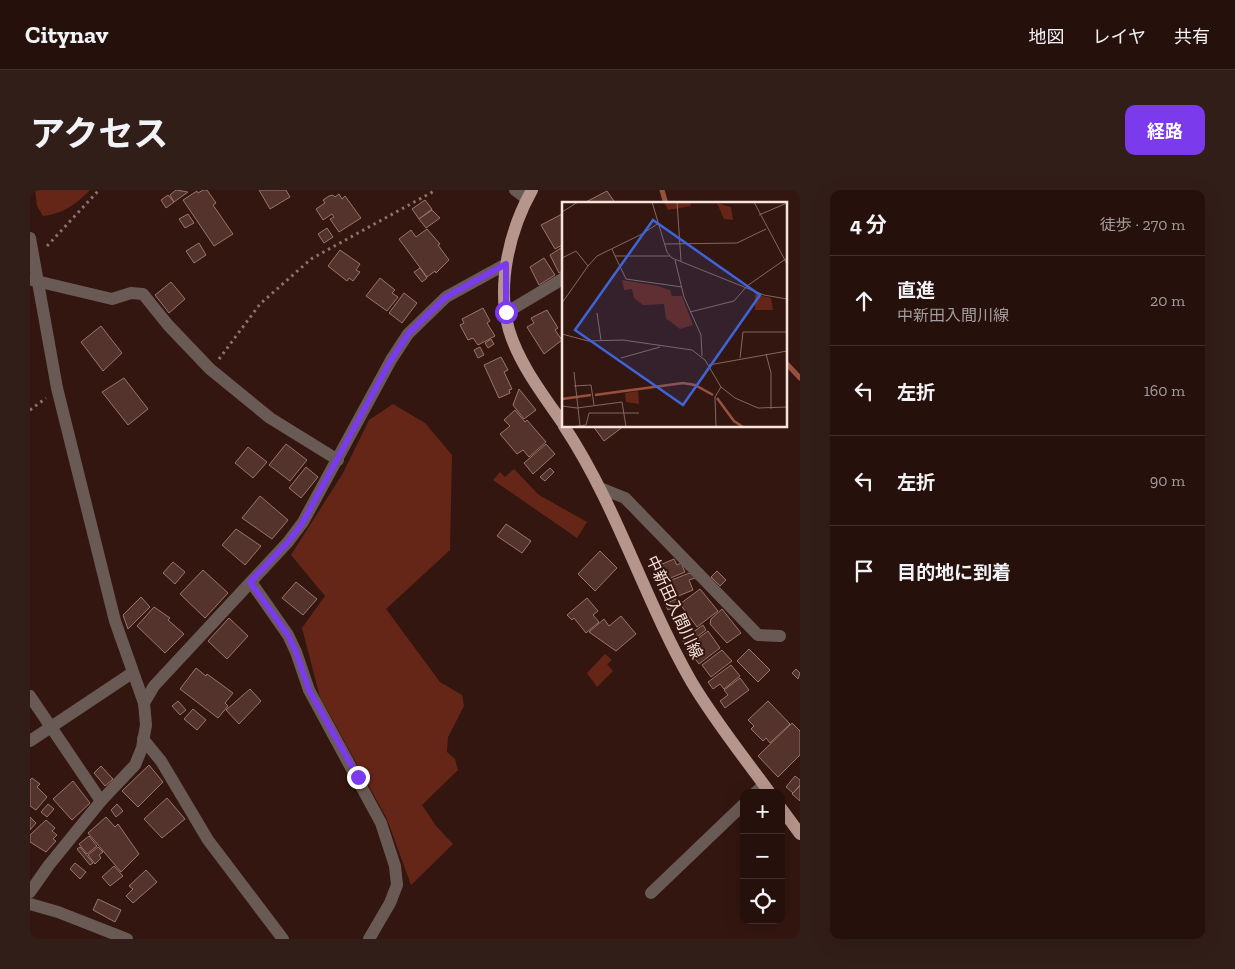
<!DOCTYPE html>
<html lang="ja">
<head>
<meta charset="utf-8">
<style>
  body { margin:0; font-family:"Zilla Slab","Noto Sans JP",serif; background:#321e19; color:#f1f3f6 }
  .controls { position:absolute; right:15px; bottom:15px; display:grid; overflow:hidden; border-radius:10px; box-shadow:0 5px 20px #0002 }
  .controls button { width:45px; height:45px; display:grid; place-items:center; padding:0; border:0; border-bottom:1px solid #42302c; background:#26100b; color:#f1f3f6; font:25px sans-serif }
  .stop { position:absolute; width:15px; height:15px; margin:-11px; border:4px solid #7c3aed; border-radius:50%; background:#fff }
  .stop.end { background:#7c3aed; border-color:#fff; box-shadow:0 1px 5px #0008 }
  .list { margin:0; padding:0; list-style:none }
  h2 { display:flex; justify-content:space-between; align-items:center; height:65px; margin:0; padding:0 20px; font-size:21px }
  h2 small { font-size:16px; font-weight:400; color:#a49d9d }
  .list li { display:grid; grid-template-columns:32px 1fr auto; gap:15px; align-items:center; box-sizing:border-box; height:90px; padding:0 20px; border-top:1px solid #42302c }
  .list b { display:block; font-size:19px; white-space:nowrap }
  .list p { margin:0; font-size:16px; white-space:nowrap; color:#a49d9d }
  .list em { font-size:16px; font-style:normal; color:#a49d9d }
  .icon { flex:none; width:28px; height:28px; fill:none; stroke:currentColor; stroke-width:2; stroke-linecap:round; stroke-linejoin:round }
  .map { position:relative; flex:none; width:770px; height:749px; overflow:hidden; border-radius:10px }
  header { display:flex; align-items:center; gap:30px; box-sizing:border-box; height:70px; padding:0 25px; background:#26100b; border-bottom:1px solid #42302c }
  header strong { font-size:24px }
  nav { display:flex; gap:28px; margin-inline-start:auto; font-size:18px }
  .intro { display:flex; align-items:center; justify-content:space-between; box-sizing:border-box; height:120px; padding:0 30px }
  h1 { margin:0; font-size:35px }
  .button { padding:12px 22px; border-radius:10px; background:#7c3aed; color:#fff; font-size:18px; font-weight:700 }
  main { display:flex; gap:30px; padding:0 30px }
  aside { flex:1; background:#26100b; border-radius:10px; box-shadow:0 5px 20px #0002 }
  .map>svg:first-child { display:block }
</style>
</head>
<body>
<header>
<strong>Citynav</strong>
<nav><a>地図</a><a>レイヤ</a><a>共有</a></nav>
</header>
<div class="intro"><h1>アクセス</h1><a class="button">経路</a></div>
<main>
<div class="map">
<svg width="770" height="749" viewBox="0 0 770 749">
  <rect width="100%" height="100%" fill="#33160f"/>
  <g fill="#662617">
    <path d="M5,0H60C45,15 34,23 13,26L7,16Z"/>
    <polygon points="363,214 395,233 422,265 420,360 356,419 410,492 432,505 434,516 418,547 417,562 425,569 428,580 392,615 406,636 423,654 381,695 357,629 290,507 272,438 295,406 261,365 313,283 339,230"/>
    <polygon points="484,279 509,305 557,332 547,348 463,290 470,282 475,287"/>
    <polygon points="575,464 582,470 577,474 583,481 567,497 557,483"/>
  </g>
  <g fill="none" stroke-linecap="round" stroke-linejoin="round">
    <g stroke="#985140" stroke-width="5">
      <polyline points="632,0 636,14"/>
      <polyline points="756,173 770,188"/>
    </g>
  </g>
  <g fill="#53332b" stroke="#9a756c">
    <polygon points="146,0 158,2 144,12 140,5"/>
    <polygon points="173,0 177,0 186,13 183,15 203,44 184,56 153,10 167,1 168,3"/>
    <polygon points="229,0 256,0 260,7 240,19"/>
    <polygon points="577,1 586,14 552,14"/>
    <polygon points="309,4 312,9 315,6 331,28 309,42 300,29 304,27 302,24 293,30 286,19 295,13 293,10 299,6 303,5 305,7"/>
    <polygon points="138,5 144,12 136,18 131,10"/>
    <polygon points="395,10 402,19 389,29 382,19"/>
    <polygon points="402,20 410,28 396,38 389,29"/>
    <polygon points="534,23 534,54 525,59 511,35"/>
    <polygon points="158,24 164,33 155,38 149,29"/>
    <polygon points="297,38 303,47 294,53 288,44"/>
    <polygon points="397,39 410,54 408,55 419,70 406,83 405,81 397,87 369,49 381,40 386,47"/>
    <polygon points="169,53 176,65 164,73 156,61"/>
    <polygon points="534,56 534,80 529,83 520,65"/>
    <polygon points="310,60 330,74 326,80 330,82 323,91 319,88 317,91 298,76"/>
    <polygon points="514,68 525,85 509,95 500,77"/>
    <polygon points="390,78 397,88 392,92 384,82"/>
    <polygon points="350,88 365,100 362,103 368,107 357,121 336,106"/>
    <polygon points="141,92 155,109 139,123 125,105"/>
    <polygon points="374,103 387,113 372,133 359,123"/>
    <polygon points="453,118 460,131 457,133 465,146 448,155 443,148 438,150 430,135 434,133 432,129"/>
    <polygon points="517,120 528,138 525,140 532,150 514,164 497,137 504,133 501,128"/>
    <polygon points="71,136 92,163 73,181 51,152"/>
    <polygon points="461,149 464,154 458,158 455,153"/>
    <polygon points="450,157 454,165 448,168 444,160"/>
    <polygon points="471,167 478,180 474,182 482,199 479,200 480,203 469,208 454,175"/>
    <polygon points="94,188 118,219 98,235 72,202"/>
    <polygon points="489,199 506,220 494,229 483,215"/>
    <polygon points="485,220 495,232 497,230 516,252 499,267 493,260 487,264 470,244 480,236 474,230"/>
    <polygon points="563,236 594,236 574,251"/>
    <polygon points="256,254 277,270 260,291 239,275"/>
    <polygon points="516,254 525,264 503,284 494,273"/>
    <polygon points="218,257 237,272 223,288 205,273"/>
    <polygon points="276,277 288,287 271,308 259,298"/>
    <polygon points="520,278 524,282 515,291 510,287"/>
    <polygon points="230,306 258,330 242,349 212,328"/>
    <polygon points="476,334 501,351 492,363 467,346"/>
    <polygon points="206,339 231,356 215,375 192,355"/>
    <polygon points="570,361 587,378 565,401 548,384"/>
    <polygon points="644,369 647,375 651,373 655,382 631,392 625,377"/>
    <polygon points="143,372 155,382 145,394 133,383"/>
    <polygon points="173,380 198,403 175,428 150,404"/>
    <polygon points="687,381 696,390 690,396 681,387"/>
    <polygon points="662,382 665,388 659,390 663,400 641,409 634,393"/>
    <polygon points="266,392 287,409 273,425 252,408"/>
    <polygon points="670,399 688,421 667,437 650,414"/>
    <polygon points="111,407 120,417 98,439 93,425"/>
    <polygon points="557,408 568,421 563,425 569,432 556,443 544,428 542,430 537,425"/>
    <polygon points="646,409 649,415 638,420 635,414"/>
    <polygon points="124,417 140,428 138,430 154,444 135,463 107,436"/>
    <polygon points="692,419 711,443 697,453 680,434 681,429"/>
    <polygon points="591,426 606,444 586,461 559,442 574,429 579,436"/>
    <polygon points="199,428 218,446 197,469 178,451"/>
    <polygon points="673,435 676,440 656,455 652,450"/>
    <polygon points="678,441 690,458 669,474 659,461 670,453 667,449"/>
    <polygon points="719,459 740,480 728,492 707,471"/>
    <polygon points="692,460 702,471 681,487 672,475"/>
    <polygon points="701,475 710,486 694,499 690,494 683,499 678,492"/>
    <polygon points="166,478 176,486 177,484 203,503 195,513 198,516 188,528 150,499"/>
    <polygon points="766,479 770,483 768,489 762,483"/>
    <polygon points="710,488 719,500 695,518 690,511 698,505 694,500"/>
    <polygon points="220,499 231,511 209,534 196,520"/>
    <polygon points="148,511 156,520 150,525 142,516"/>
    <polygon points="738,511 760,534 740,553 736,548 733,551 721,539 724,536 718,530"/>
    <polygon points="163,519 176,530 167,540 154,529"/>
    <polygon points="762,533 770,541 770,565 748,587 728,566"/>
    <polygon points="119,575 133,592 108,617 92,601"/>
    <polygon points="71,576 83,589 75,596 64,583"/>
    <polygon points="765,586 770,590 770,595 763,603 756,597"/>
    <polygon points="2,588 10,594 7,597 17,607 6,620 0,616 0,590"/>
    <polygon points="43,591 60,613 42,630 23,609"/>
    <polygon points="770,596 770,611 762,604"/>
    <polygon points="137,608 155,629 132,648 114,629"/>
    <polygon points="18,614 24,619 17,627 11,622"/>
    <polygon points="87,614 93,621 86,627 81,620"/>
    <polygon points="0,627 6,633 0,640"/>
    <polygon points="76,627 85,637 88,634 109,664 91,682 58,643"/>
    <polygon points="16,630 25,638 22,641 27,645 23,649 26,651 16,662 0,652 0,645"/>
    <polygon points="59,646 67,656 57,664 49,654"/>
    <polygon points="50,657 63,673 60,675 47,659"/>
    <polygon points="68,657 73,662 69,665 71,668 65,674 58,665"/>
    <polygon points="45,673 56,682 50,689 40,679"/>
    <polygon points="84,676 93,686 80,696 72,687"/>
    <polygon points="116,680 127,692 103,713 96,706 103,699 99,696"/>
    <polygon points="68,709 91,720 85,732 63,720"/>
  </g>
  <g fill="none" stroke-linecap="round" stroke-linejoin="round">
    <g stroke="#8b726b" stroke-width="3" stroke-dasharray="2.5 4" stroke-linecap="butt">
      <polyline points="17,56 69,0"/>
      <polyline points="189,169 230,114 281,69 406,0"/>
      <polyline points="0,220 16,208"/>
    </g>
    <g stroke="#6a5a56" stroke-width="12">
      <polyline points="485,0 497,9"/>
      <polyline points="0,48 27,198 85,431 114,513 116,535 112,558 105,575 71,611 19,675 0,702"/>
      <polyline points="2,90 82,109 101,103 113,104 138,135 180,179 240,228 308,270"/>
      <polyline points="477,122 534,88"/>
      <polyline points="570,298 595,308 728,445 750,446"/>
      <polyline points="221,392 258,445 266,462 279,500 351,633 365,676 367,695 360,713 339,749"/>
      <polyline points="0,506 71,611"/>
      <polyline points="114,513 124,496 258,352 273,332 361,170 378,144 416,107 476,74"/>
      <polyline points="113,549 131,571 178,650 253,749"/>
      <polyline points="0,551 102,483"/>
      <polyline points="725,603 734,595"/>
      <polyline points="621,703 714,614"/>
      <polyline points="0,714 28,722 97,749"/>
    </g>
    <g stroke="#b6958c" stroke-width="12">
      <path d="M502,0C480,39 466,95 479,140C489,174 514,206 534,235"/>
      <path d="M534,236C587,316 614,409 661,491C684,530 713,566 740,603"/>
      <polyline points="751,618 770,644"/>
    </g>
  </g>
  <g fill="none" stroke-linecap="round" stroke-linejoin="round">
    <polyline stroke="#7c3aed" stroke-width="6" points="328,587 279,500 266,462 258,445 220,392 258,352 273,332 361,170 378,144 416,107 476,74 476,122"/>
  </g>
  <g text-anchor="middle" stroke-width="4" stroke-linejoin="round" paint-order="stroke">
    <g font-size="16" fill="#f8e3dd" stroke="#33160f">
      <text transform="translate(645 417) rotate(65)" y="6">中新田入間川線</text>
    </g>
  </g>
  <g transform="translate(532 12)">
    <rect width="225" height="225" fill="#33160f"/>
    <path d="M102,0H128L129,4L106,8ZM155,1L169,5L171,18L162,17ZM60,78L96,84L108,88L110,94H120L131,123L118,127L109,120L104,117L102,102L81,103L72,96L70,87L62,88ZM193,92L209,96L211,108H193ZM76,189L77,202L64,200L63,191Z" fill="#662617"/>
    <path fill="none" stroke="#985140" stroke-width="2.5" d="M33,193L121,181L133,183L151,193M155,196L172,219L181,225M0,197L29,193"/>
    <path fill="none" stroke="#826861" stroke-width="1" d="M90,0L105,50L110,56L202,93L225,97M115,0L119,59M192,0L225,62M0,10L16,0M197,13L225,1M103,42L175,41L204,27M50,47L53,54H108M53,54L64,77L120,85M0,56L14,49L26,64L35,54L80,32L97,21M113,58L122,95L139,133L140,154M0,101L26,64M128,110L172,99L185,84L225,56M35,111L39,138M225,120V148M0,132L26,139L61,138L130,148L143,158L159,185L173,196L196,206L225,205M204,152L209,171V207M59,156L98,145M178,156L181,130H224M147,163L225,149M12,170L18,224M12,184L29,183L32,203M0,204L15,206L60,200L64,225M9,225L24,223L27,211H77M154,225L153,195L159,185"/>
    <path fill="#3e64d9" fill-opacity="0.15" stroke="#3e64d9" stroke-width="2.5" d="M91,18L198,93L121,203L13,128Z"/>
    <rect width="225" height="225" fill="none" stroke="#f8e3dd" stroke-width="2.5"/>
  </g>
</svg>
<div class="controls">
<button>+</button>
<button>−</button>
<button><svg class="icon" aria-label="locate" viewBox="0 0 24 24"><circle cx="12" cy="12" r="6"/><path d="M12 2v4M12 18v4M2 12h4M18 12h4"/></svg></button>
</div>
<div class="stop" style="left:476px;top:122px"></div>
<div class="stop end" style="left:328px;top:587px"></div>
</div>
<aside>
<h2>4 分<small>徒歩 · 270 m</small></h2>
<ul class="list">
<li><svg class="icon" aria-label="ahead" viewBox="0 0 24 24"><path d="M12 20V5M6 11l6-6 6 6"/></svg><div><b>直進</b><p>中新田入間川線</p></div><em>20 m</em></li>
<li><svg class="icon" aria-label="left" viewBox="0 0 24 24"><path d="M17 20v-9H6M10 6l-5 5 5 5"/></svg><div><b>左折</b></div><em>160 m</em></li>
<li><svg class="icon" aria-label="left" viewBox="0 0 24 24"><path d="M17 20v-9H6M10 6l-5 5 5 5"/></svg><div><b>左折</b></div><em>90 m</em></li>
<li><svg class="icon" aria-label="arrive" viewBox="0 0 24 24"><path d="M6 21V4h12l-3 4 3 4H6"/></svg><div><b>目的地に到着</b></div></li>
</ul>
</aside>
</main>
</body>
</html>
